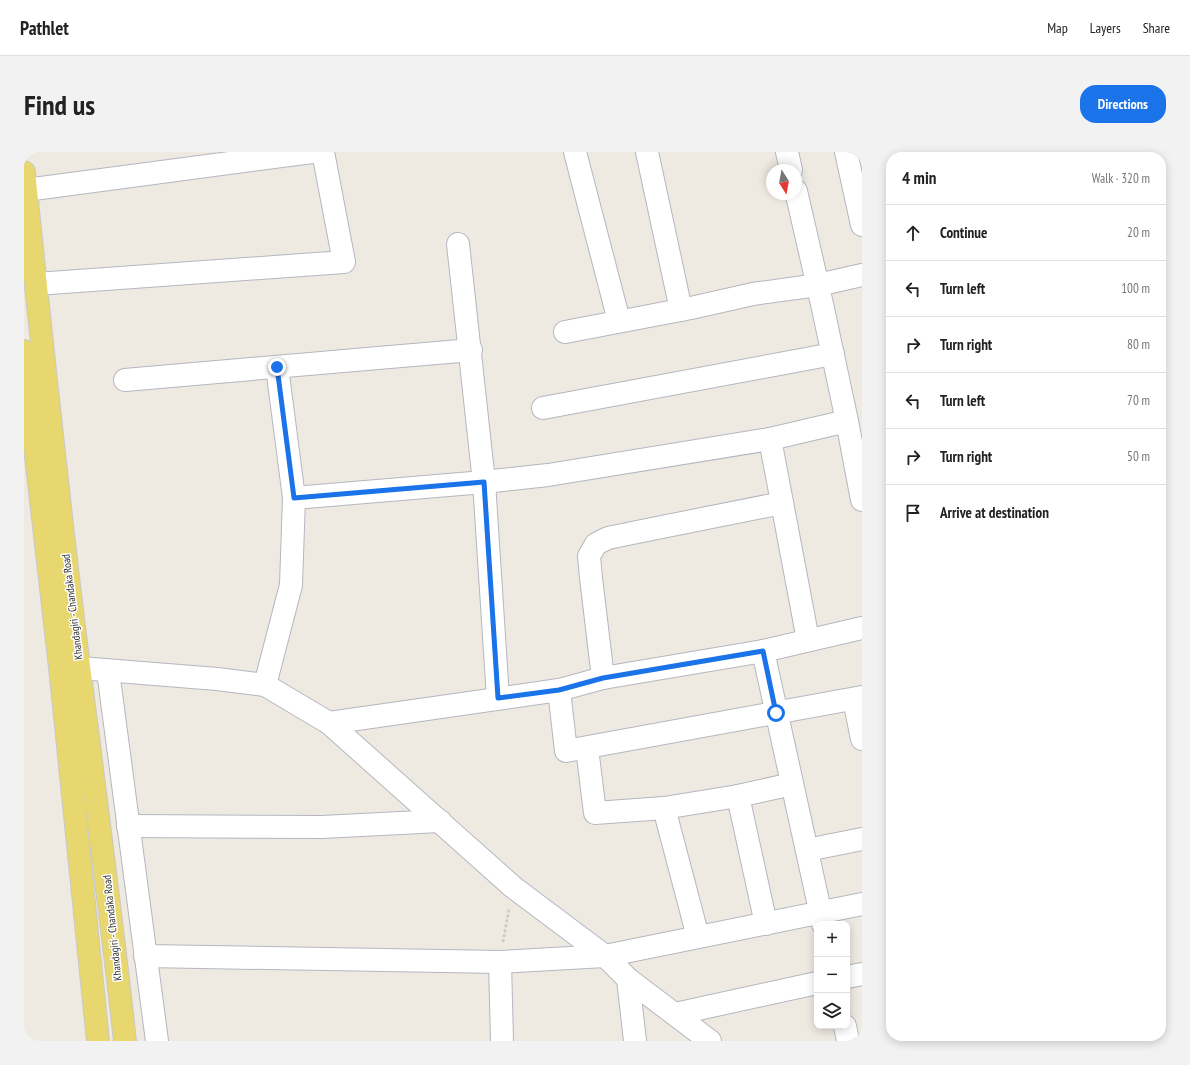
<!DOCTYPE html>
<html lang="en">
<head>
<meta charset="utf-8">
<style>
  body { margin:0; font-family:"PT Sans Narrow",sans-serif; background:#f2f2f2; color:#222 }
  .controls { position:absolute; right:12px; bottom:12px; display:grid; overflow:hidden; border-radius:8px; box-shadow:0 2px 10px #0003 }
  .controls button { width:36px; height:36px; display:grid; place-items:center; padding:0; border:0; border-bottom:1px solid #e0e0e0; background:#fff; color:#222; font:20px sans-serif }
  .compass { position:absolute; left:742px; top:12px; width:36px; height:36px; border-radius:50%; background:#fff; box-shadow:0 2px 10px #0003; rotate:169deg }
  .stop { position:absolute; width:12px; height:12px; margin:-9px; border:3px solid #1a73e8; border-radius:50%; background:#fff }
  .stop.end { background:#1a73e8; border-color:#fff; box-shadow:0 1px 4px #0008 }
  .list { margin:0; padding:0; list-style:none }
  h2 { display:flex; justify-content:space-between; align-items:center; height:52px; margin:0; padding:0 16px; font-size:17px }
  h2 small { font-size:13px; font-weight:400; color:#767676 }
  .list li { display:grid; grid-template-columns:26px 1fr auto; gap:12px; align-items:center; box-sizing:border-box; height:56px; padding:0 16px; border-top:1px solid #e0e0e0 }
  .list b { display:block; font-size:15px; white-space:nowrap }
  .list em { font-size:13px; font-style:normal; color:#767676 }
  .icon { flex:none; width:22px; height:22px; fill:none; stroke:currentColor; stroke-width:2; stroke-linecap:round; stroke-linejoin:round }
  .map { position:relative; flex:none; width:838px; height:889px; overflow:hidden; border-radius:16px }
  header { display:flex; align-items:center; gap:24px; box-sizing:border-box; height:56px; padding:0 20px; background:#fff; border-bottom:1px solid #e0e0e0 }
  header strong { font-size:19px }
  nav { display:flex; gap:22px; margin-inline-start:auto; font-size:14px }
  .intro { display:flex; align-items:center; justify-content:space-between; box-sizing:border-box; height:96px; padding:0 24px }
  h1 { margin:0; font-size:28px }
  .button { padding:10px 18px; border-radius:16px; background:#1a73e8; color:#fff; font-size:14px; font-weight:700 }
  main { display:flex; gap:24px; padding:0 24px }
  aside { flex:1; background:#fff; border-radius:16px; box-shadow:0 2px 10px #0003 }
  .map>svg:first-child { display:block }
</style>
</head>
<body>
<header>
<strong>Pathlet</strong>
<nav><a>Map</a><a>Layers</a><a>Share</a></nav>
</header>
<div class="intro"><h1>Find us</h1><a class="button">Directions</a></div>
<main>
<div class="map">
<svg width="838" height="889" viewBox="0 0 838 889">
  <rect width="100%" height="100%" fill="#eeeae2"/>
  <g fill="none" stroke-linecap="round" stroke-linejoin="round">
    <defs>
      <g id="minor">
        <polyline points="551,0 595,169"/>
        <polyline points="623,0 657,158"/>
        <polyline points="763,0 767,18"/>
        <polyline points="822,0 838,73"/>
        <polyline points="2,38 288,0"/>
        <polyline points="772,39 798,152 823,269"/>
        <polyline points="434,92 460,330 474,546"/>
        <polyline points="12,132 320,110 299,0"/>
        <polyline points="541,180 667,156 729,142 794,133 838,123"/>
        <polyline points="253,215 270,346"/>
        <polyline points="101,228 447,198"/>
        <polyline points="519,256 809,202"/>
        <polyline points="784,488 746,287 823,269 838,348"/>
        <polyline points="739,499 838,476"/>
        <polyline points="56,516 193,527 241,533 305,571 489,735 581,804 604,827 686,889"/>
        <polyline points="84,519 133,889"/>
        <polyline points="579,526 567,426 565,404 572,392 584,386 613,380 758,351"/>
        <polyline points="241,533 267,433 270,346 460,330 524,323 746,287"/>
        <polyline points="535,538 542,599 838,545"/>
        <polyline points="830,547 838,587"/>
        <polyline points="305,571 535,538 579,526 739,499 799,772"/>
        <polyline points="563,596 571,661 640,656"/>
        <polyline points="714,644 742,772"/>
        <polyline points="104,674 298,675 416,669"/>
        <polyline points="783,698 838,687"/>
        <polyline points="674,785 640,656 714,644 768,632"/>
        <polyline points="121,804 476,810 581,804 838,752"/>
        <polyline points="476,810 478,889"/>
        <polyline points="823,825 838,822"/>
        <polyline points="604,827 611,889"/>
        <polyline points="651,862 793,831"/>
        <polyline points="821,874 824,889"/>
      </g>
      <g id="major">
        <path d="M0,20C16,174 32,329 51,483C68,618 86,753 101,889"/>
        <polyline points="0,199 36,515 74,889"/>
      </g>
    </defs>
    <use href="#minor" stroke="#b5b6c0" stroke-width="24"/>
    <use href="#major" stroke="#c9c9c9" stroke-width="24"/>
    <polyline stroke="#c9c9c9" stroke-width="2.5" stroke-dasharray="3 2" stroke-linecap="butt" points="479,790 485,757"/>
    <use href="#minor" stroke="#fff" stroke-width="22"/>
    <use href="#major" stroke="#e7d76e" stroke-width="22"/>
  </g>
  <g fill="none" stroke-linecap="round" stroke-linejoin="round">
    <polyline stroke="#1a73e8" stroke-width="5" points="253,215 270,346 460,330 474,546 535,538 579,526 739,499 752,561"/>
  </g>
  <g text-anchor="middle" stroke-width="3" stroke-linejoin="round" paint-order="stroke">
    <g font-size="11" fill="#2e2e2e" stroke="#fff">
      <text transform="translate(48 455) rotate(-97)" y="4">Khandagiri - Chandaka Road</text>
      <text transform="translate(88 776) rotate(-96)" y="4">Khandagiri - Chandaka Road</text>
    </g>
  </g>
</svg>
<div class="controls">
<button>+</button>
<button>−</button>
<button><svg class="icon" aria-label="layers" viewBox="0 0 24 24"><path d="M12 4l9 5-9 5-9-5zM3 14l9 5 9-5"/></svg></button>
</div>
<svg class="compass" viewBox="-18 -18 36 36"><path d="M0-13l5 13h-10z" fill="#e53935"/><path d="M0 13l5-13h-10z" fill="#767676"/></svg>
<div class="stop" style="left:752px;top:561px"></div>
<div class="stop end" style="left:253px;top:215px"></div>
</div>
<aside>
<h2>4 min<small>Walk · 320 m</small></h2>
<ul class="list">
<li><svg class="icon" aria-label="ahead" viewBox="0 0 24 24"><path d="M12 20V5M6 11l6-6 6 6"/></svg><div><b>Continue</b></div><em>20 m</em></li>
<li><svg class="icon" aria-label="left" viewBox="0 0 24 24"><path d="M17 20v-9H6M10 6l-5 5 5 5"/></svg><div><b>Turn left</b></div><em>100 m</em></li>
<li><svg class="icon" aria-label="right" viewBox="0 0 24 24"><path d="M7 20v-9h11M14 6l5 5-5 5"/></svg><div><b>Turn right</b></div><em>80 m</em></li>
<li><svg class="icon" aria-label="left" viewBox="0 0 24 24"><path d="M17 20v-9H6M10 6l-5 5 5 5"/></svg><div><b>Turn left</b></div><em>70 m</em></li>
<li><svg class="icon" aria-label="right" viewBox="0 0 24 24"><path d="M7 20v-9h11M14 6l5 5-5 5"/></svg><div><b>Turn right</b></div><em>50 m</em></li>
<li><svg class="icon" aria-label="arrive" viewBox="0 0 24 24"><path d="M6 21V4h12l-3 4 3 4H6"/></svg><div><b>Arrive at destination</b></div></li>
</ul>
</aside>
</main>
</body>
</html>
